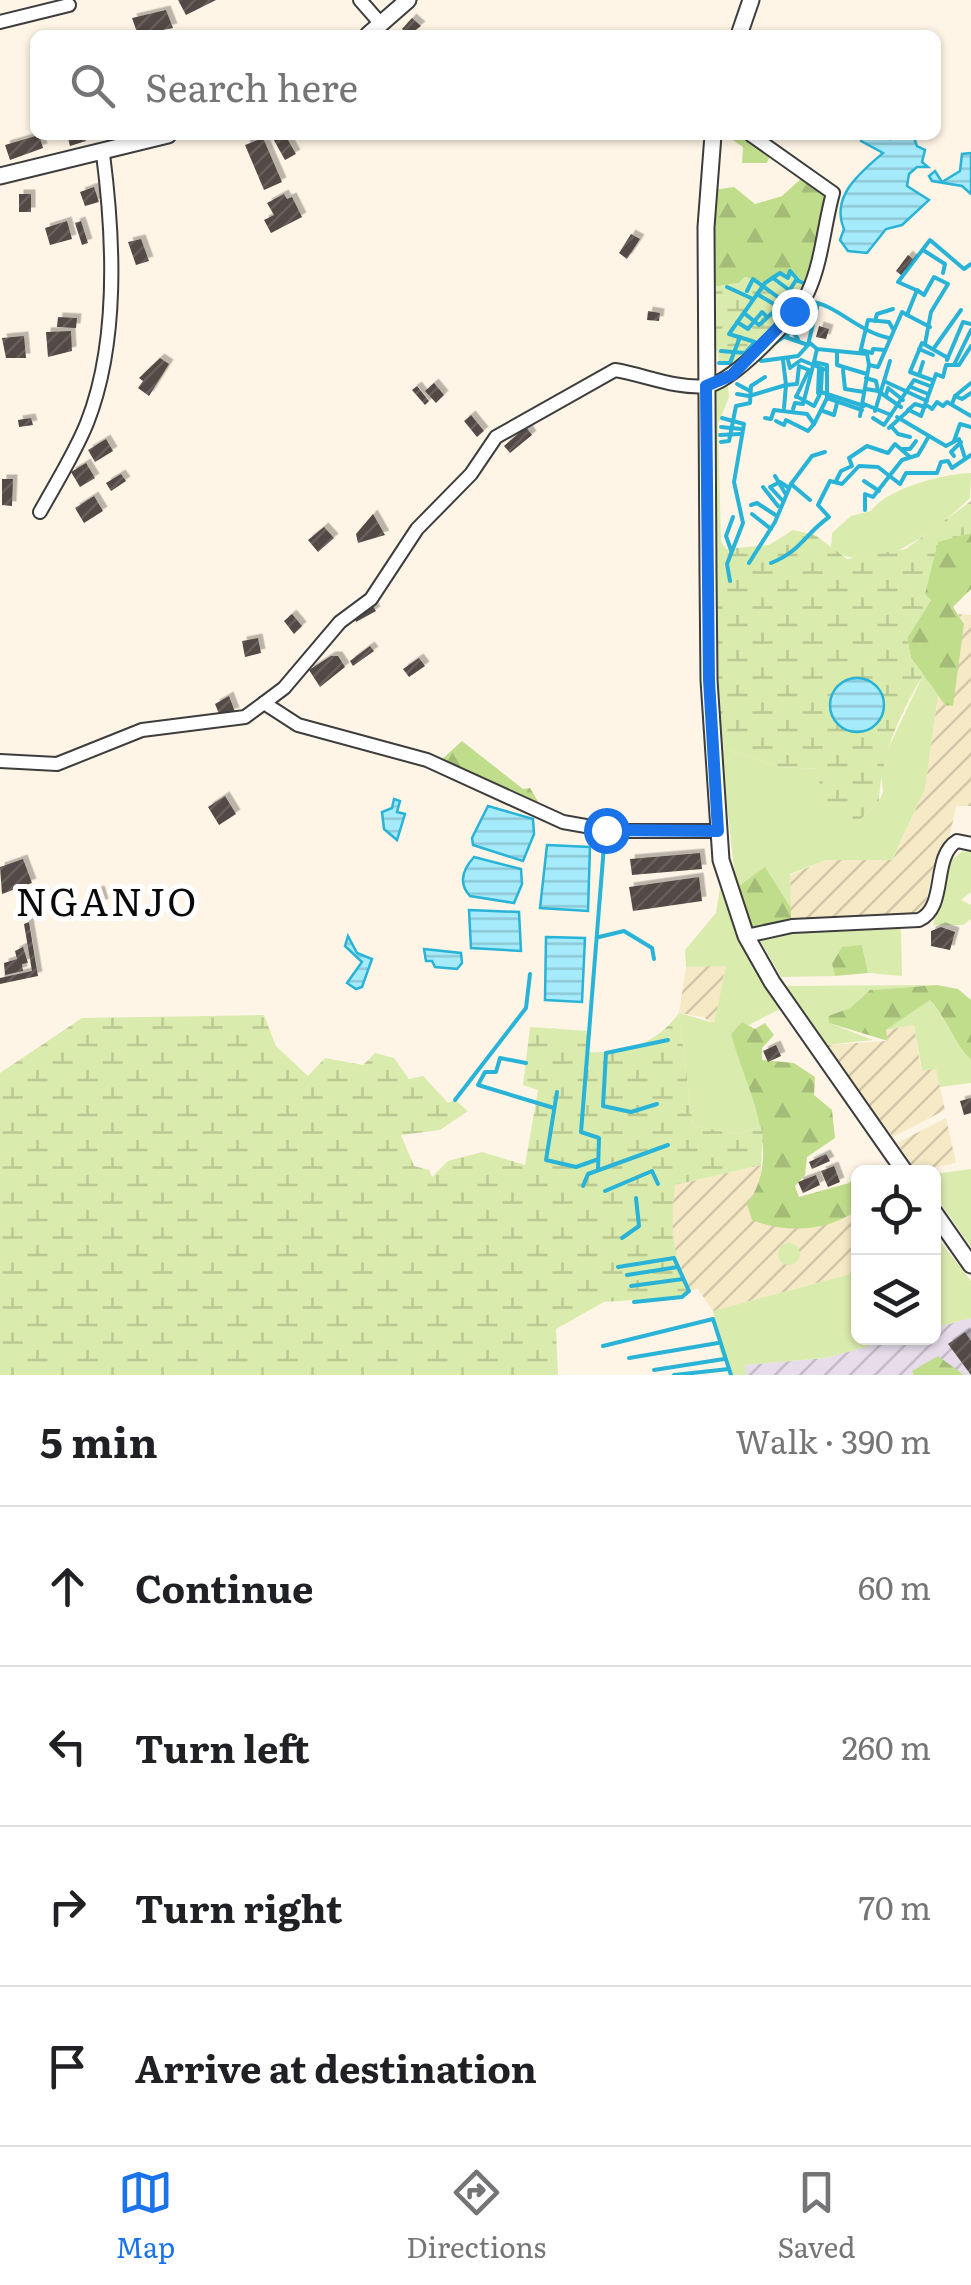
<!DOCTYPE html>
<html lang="en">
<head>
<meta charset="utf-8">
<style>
  body { margin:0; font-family:Literata,serif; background:#f2f2f2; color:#202124 }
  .controls { position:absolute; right:30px; bottom:30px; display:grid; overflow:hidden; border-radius:15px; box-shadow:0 2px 8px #0004 }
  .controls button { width:90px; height:90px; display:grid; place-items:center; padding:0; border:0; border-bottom:2px solid #e0e0e0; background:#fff; color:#202124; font:50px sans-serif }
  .stop { position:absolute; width:30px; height:30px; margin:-22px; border:8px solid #1a73e8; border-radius:50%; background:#fff }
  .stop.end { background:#1a73e8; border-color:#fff; box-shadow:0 2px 10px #0008 }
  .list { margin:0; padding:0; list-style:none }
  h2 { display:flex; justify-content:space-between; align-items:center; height:130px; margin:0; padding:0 40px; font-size:42px }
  h2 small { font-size:32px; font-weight:400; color:#757577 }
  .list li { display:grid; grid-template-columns:65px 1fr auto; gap:30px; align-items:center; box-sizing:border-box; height:160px; padding:0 40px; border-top:2px solid #e0e0e0 }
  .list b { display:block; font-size:38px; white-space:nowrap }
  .list em { font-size:32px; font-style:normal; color:#757577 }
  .icon { flex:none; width:55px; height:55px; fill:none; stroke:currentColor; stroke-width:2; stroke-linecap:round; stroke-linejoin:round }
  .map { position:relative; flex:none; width:971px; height:1375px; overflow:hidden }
  .search { position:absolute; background:#fff; box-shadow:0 2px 8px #0004; left:30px; right:30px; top:30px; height:110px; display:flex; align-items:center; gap:25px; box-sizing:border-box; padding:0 35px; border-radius:15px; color:#757577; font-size:38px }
  .sheet { height:770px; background:#fff }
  nav { display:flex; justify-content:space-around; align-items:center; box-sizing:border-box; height:140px; border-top:2px solid #e0e0e0; background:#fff; font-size:28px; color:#757577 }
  nav a { display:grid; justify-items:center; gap:5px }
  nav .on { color:#1a73e8 }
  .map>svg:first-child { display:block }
</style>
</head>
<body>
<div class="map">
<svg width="971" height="1375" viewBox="0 0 971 1375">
  <defs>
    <pattern id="industrial-furrows" width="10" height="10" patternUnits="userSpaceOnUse" patternTransform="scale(2.5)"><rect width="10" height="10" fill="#e6dcea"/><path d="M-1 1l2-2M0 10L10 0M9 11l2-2" fill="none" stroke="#c4bbc7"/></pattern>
    <pattern id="farmland-furrows" width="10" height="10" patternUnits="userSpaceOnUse" patternTransform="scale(2.5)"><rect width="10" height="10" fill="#f6e9c5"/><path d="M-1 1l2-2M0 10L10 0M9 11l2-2" fill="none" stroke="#d2c6a8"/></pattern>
    <pattern id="forest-firs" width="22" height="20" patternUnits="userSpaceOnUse" patternTransform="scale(2.5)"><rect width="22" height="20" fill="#c0dd8c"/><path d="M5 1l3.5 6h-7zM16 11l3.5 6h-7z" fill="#a4bc77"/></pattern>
    <pattern id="wetland-marsh" width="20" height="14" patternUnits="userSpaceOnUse" patternTransform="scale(2.5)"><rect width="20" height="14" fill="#daebae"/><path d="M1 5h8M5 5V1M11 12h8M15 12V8" fill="none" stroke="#bac894"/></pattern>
    <pattern id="water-rules" width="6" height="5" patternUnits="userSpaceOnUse" patternTransform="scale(2.5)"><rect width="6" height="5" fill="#a6ebfb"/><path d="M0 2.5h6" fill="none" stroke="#8ec8d6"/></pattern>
    <pattern id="building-hatch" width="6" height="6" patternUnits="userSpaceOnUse" patternTransform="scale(2.5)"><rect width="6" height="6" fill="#534845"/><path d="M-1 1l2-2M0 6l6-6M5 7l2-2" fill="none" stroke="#675e5c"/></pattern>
    <filter id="shadow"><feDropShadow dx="4.5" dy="-4.5" stdDeviation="0" flood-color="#0004"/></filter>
  </defs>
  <rect width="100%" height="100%" fill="#fff5e6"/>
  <polygon fill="url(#industrial-furrows)" points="971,1318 971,1375 746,1375 744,1371 744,1365 825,1358 899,1338 934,1338 934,1328"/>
  <g fill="url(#farmland-furrows)">
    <polygon points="958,614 971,615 971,806 956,806 950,835 935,860 924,911 918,916 791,922 790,875 826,860 893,859 925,789 938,695 945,705 964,624"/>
    <polygon points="726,965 714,1024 703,1017 679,1013 686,967"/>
    <polygon points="914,1025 921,1070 936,1068 945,1110 893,1137 825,1045 888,1041 886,1030"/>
    <polygon points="946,1118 956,1163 916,1171 897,1143"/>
    <polygon points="761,1165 761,1185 843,1220 858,1210 858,1272 713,1311 698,1289 689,1291 674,1258 669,1227 675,1185"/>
  </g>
  <g fill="#daebae">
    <polygon points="728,385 729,397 718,424 721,542 726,549 723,589 715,601 713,391"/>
    <path d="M971,473L970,498C936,530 879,578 831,550L832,533L851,516L871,511C885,489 946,473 971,473Z"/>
    <polygon points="923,675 938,695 925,789 892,860 826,860 790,874 791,908 765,868 736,888 721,748 779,767 820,769 855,825 879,801 883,792 880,766"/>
    <polygon points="963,851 971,852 971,892 961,900 971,905 971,919 963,925 933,925 950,861"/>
    <polygon points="720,888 737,932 780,1009 731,1034 763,1126 737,1134 693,1126 679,1013 714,1023 726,966 686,967 685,950 716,913"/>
    <polygon points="901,928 902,976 868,973 862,945 832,964 835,976 781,977 758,937 798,929"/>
    <polygon points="936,985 870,990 850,1008 828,1016 829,1023 873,1040 825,1045 786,986"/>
    <path d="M930,1000C946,1019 953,1042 971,1060V1083L940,1087L936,1069L922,1071L914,1025L886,1030Z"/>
    <polygon points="971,1169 971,1247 934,1194 934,1174"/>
    <polygon points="939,1240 971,1281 971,1318 934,1328 934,1242"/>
    <circle cx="789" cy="1254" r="11"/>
    <polygon points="858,1272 858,1338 899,1338 825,1358 745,1365 746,1375 731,1375 720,1352 713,1311"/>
  </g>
  <g fill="url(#forest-firs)">
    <polygon points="725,135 767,135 773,149 767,163 742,163 743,147"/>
    <polygon points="805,175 825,179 839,189 806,284 795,274 780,273 765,283 745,277 739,283 713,287 713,190 734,187 755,204 782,196"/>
    <polygon points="971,533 971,589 953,607 964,624 953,706 945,705 911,658 907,638 931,600 924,594 938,541"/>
    <polygon points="462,741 523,789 530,788 539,803 440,761"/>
    <polygon points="765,867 791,908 791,922 753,928 736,888"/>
    <polygon points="862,945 868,973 835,976 832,964 842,947"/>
    <path d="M937,985L958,989L971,1000V1060C953,1042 947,1019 930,1000L886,1030L888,1041L829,1023L828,1016L850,1008L870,990Z"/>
    <path d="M742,1022L755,1029L765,1023L774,1035L762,1048V1060L794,1063L815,1077L814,1095L832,1110L835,1138L807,1157L805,1175L795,1186L799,1197L849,1183L858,1173V1210C828,1231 786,1234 752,1220L747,1204C785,1153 746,1089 731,1034Z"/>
    <polygon points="938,1356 964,1375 914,1375 912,1371"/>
  </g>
  <g fill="url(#wetland-marsh)">
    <polygon points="790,271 806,284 800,298 733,365 719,363 717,350 713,350 713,287 739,283 745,277 765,283"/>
    <path d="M971,501V533L938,542L925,594L931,600L907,638L911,658L923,675C899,716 881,754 879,801L855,825L835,822L819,801L820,769L779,767L721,748L715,601L723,589L726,549L769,545L793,530L815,535L847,559L906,549Z"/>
    <path d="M679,1013L693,1126L737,1134L763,1126L761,1165L675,1185C670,1226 672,1253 689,1291L682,1297L604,1302L556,1329L558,1375H0V1073L82,1018L264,1015L276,1046L308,1076L325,1058L363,1065L375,1053L394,1058L409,1079L423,1076L448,1103L455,1100L468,1111L440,1130L401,1135L414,1166L429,1170L432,1177L448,1161L482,1152L525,1165L538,1090L523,1085L530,1027L589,1031L587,1052C624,1054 657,1044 679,1013Z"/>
  </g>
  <g fill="url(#water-rules)" stroke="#28b3d7" stroke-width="2.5">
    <path d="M864,135L890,139L891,135H913L917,146L925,150L922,162L928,167H917L909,174L907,186L929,200L902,225L886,229L867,253L848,251L840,240L844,229C830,196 861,172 883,153L861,141Z"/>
    <polygon points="971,153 971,194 962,186 932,181 929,176 935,171 942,182 960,171 962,154"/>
    <circle cx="857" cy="705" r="27"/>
    <polygon points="394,799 400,801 397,812 405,814 397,840 384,829 382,812 392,808"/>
    <polygon points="488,806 533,819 534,834 523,861 473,845 472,838"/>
    <polygon points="547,845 590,847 588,911 540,908"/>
    <path d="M474,857L521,869L522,884L514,903L470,896C458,883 463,869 474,857Z"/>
    <polygon points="469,910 519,912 521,951 471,948"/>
    <polygon points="348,936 357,953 372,959 362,987 356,989 347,983 362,962 345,946"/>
    <polygon points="546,937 585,938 582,1002 545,1000"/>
    <polygon points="424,949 461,953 462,963 457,969 435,967 432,961 426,961"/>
  </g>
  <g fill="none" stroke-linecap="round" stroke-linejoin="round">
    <g stroke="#28b3d7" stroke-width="4">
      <polyline points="923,250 945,264 943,273"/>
      <polyline points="773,278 800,298"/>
      <polyline points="727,287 753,299"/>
      <polyline points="916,290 898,282 930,240 964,269 971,264"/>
      <polyline points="747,291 753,279 793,308"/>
      <path d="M809,301C837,305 857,331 889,338"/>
      <polyline points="744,313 759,325 779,307 757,294"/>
      <polyline points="786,313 779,307 796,280 806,284"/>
      <polyline points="907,315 930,327"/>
      <polyline points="797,316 798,323 810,327"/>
      <polyline points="875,321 877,314 893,309"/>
      <polyline points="737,322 748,329 762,312 766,316"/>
      <polyline points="785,337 808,345 818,303"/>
      <polyline points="772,345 792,331 798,339"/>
      <polyline points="934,348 961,310"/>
      <polyline points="817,349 814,362 827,365 827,398 862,410"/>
      <polyline points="919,349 933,355"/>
      <polyline points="861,350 872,353 873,349 885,350"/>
      <polyline points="721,351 745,353 755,342 729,334 765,283 780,273 788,278 790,271 799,281"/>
      <polyline points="837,353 837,365 867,374"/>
      <polyline points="860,353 868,320 889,322 893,329"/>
      <polyline points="756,355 761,361 798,356 810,343 817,349 867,354 869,365 860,416"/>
      <polyline points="788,360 790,368 801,360 826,370"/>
      <polyline points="947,360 963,322 971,324"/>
      <polyline points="719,363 730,363 740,337"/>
      <polyline points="869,365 878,367 902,312 907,315 917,290 924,295 934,277 948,284 931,312 925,344"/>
      <polyline points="954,365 971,330"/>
      <polyline points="843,370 845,389 864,392"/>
      <polyline points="919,375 923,362"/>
      <polyline points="866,378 876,381 878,391"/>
      <polyline points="932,380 910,372 922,343 948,358"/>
      <polyline points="886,382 927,401"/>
      <polyline points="737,384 750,391"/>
      <polyline points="911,387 928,394"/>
      <polyline points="866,389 878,391 901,407"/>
      <polyline points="821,390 822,370"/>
      <polyline points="818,393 819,369"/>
      <polyline points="737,394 749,396 786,385 783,360"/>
      <polyline points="886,395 888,388 903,400"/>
      <polyline points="796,396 814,406 821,392 864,406"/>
      <polyline points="955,396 971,383"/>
      <polyline points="796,397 809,370"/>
      <polyline points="864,404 891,415"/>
      <polyline points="952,404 955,396 962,399 971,393"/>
      <polyline points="928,406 932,409 937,402 943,406 947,402 971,416"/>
      <polyline points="784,408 786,385 797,384 799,366 809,370"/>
      <polyline points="793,409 795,403 803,404 814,362"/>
      <polyline points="908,410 915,404 925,407"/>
      <polyline points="823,411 834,415 837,403"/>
      <polyline points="875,411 890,361"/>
      <polyline points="897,417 946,446 959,439 965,458"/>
      <polyline points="722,418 744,424 734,482 743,523 727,564 730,581"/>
      <polyline points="765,418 771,419 774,410 807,414 814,424 827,398"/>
      <polyline points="873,418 884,425 914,380 930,386"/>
      <polyline points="776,421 784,425 786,420 808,431 814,424"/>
      <polyline points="891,426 898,434 910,437"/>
      <polyline points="721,427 741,429"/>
      <polyline points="889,428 909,410 921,416 936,374 943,377 946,365 959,365 971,346"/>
      <polyline points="720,435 740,434"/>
      <polyline points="954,441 960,424 971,427"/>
      <polyline points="721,442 729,441 736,406 750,403 751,386 765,377"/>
      <polyline points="902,449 910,449 916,441"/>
      <polyline points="954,456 951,452 961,442"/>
      <polyline points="775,476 785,493"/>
      <polyline points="836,481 841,471 852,466 849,458 867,446 888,453 895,444 910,457"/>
      <polyline points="864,481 879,491"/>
      <polyline points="791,484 812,456 825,452"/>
      <polyline points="763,487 778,506"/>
      <polyline points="782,500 770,487 780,482 789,488"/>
      <polyline points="751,505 757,503 777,516"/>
      <polyline points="865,510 865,494 873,497 902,460 918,455 929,436"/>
      <polyline points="752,514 771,529"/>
      <polyline points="731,550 726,536 733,517"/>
      <polyline points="749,563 775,522 791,484 810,500"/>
      <path d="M771,563C800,552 805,534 829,517L818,505L830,481L842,484L859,466L878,467L900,484L906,473H937L941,462L948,461L952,468L971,455"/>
      <polyline points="599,937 624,931 652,948 654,959"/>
      <polyline points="526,1063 500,1058 496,1072 485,1072 478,1085 554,1108"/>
      <polyline points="557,1092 546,1160 576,1167 596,1160"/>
      <polyline points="455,1100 526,1008 530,974"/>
      <polyline points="657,1104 631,1112 603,1106 606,1053 668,1040"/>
      <polyline points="598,1169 599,1138 581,1132 604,846"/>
      <polyline points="583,1186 588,1174 668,1145"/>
      <polyline points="605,1191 652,1171 658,1184"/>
      <polyline points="622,1238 639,1226 636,1198"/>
      <polyline points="618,1267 674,1258 689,1291 682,1297 634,1302"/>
      <polyline points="627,1275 678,1267"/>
      <polyline points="631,1286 683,1279"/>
      <polyline points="603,1346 713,1319 731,1375"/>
      <polyline points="629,1358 718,1343"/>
      <polyline points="654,1370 724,1359"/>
      <polyline points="674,1375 729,1369"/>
    </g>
  </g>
  <g fill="url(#building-hatch)" filter="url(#shadow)">
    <polygon points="178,0 216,0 186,15"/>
    <polygon points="166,10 173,28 138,35 132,18"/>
    <polygon points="412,18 421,26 409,35 402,29"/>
    <polygon points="39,135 43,148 10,160 5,145"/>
    <polygon points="67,135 84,135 86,141 70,146"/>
    <polygon points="271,135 285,135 296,154 285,160"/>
    <polygon points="263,138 282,182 264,190 245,145"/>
    <polygon points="94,187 99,202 85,206 80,192"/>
    <rect x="19" y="194" width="12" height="18"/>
    <polygon points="284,194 287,199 292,197 302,217 271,233 264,220 274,215 267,203"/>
    <polygon points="67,221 72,239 50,245 45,228"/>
    <polygon points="81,221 88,243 82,245 75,223"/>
    <polygon points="631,234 640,239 627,259 619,253"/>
    <polygon points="141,239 149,261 136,265 128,242"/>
    <polygon points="908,255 913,259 901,275 896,271"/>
    <polygon points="648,311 660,313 659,321 647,320"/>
    <polygon points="58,317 77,318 76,328 57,327"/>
    <polygon points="819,326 829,329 826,339 816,337"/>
    <polygon points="71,331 72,351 48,357 46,332"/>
    <polygon points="24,336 26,358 6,358 2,338"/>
    <polygon points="160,358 169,364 149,396 138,388 143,381 139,378"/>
    <polygon points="434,383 444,395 436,403 425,391"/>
    <polygon points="417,386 429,401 425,405 412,390"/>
    <polygon points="471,415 484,431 477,437 464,421"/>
    <polygon points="31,418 33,425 19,427 18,420"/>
    <polygon points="526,427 532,435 510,453 504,446"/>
    <polygon points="106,439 113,451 95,462 88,450"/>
    <polygon points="86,463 95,478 80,487 71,472"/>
    <polygon points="121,474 126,481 111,491 106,483"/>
    <polygon points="2,479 13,479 12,506 2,505"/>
    <polygon points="94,496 103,511 84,523 75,508"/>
    <polygon points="373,514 385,535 358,543 356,534"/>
    <polygon points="324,527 334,538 318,552 308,540"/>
    <polygon points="372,605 376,611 356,622 353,615"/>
    <polygon points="292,614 302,626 294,634 284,621"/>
    <polygon points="258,638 261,653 245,657 242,641"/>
    <polygon points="370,646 374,651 353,666 350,661"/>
    <polygon points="331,656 338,656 345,667 320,687 309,670"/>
    <polygon points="419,658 425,666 409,677 403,669"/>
    <polygon points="229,696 235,712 220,716 215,704"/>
    <polygon points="225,796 236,814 219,825 208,807"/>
    <polygon points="700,853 702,869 632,875 630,859"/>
    <polygon points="23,859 32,883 2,894 0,867"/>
    <polygon points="699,877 702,901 633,911 629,887"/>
    <polygon points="100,890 104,903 93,908 90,893"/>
    <polygon points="29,922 38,976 0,984 0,978 32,971 24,924"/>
    <polygon points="941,927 955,932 950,950 931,946 931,931"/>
    <polygon points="23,947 28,963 22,964 23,971 5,975 4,963 17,959 15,951"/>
    <polygon points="776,1045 781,1056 768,1062 763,1051"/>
    <polygon points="971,1098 971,1113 964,1115 960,1101"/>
    <polygon points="826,1154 830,1161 812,1169 809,1162"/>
    <polygon points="834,1166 840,1182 828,1187 821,1171"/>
    <polygon points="816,1175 820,1185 803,1193 798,1182"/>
    <polygon points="965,1332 971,1341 971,1375 948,1344"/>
  </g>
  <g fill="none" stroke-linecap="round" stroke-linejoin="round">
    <defs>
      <g id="minor">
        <polyline points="360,0 381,24"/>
        <polyline points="0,22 69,5"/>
        <path d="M40,512C56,483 75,453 87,423C119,342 114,239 103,154"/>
        <path d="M264,703L284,688L340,622L371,599L417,529L471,474L496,437L615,370C645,375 676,389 707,386C732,383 798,315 808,292C822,262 824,225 833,193L751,135"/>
        <polyline points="0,761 57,764 142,730 245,717 264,703 298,725 427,760 563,822 614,831 718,831"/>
        <path d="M746,936L792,926L919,920C948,907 931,857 957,841L971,844"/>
      </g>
      <g id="tertiary">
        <polyline points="368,35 408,0"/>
        <polyline points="739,35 751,0"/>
        <polyline points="713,135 706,227 708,574 709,680 721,860 746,936 772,982 905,1172"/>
        <polyline points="0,176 168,135"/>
        <polyline points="934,1212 971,1265"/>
      </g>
    </defs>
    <use href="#minor" stroke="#3d3d3d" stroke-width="16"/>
    <use href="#tertiary" stroke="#3d3d3d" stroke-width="19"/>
    <use href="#minor" stroke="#fff" stroke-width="12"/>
    <use href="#tertiary" stroke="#fff" stroke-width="15"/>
  </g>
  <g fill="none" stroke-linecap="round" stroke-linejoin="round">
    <polyline stroke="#1a73e8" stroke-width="12" points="606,830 718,831 709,680 706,386 732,375 794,311"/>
  </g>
  <g text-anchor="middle" stroke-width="10" stroke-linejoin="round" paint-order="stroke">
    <g font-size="38" letter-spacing="2.5" fill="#0a0a0a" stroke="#fff">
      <text x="107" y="916">NGANJO</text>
    </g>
  </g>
</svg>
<div class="controls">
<button><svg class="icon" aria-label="locate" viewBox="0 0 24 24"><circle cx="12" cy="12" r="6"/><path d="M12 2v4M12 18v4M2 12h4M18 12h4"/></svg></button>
<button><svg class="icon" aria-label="layers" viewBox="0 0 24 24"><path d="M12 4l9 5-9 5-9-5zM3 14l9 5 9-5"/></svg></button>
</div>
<div class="stop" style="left:606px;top:830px"></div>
<div class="stop end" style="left:794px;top:311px"></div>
<div class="search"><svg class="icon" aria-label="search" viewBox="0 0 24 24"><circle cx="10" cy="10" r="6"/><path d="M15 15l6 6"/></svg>Search here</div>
</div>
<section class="sheet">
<h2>5 min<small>Walk · 390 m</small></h2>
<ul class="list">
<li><svg class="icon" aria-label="ahead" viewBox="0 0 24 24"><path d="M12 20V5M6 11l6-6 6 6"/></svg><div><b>Continue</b></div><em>60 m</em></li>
<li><svg class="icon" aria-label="left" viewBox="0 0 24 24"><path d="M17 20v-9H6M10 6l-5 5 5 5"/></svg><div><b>Turn left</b></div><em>260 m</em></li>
<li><svg class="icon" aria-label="right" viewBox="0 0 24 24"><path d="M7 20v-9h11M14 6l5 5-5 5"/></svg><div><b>Turn right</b></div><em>70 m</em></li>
<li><svg class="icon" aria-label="arrive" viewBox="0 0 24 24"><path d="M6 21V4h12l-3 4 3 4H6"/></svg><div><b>Arrive at destination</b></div></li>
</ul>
</section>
<nav>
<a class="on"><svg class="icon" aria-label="map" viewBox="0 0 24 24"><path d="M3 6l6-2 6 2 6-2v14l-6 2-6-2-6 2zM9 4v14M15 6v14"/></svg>Map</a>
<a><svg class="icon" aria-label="directions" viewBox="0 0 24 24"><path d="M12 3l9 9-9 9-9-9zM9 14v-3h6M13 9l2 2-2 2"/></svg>Directions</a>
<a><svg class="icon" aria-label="saved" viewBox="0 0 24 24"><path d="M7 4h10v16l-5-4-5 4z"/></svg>Saved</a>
</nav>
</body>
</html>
